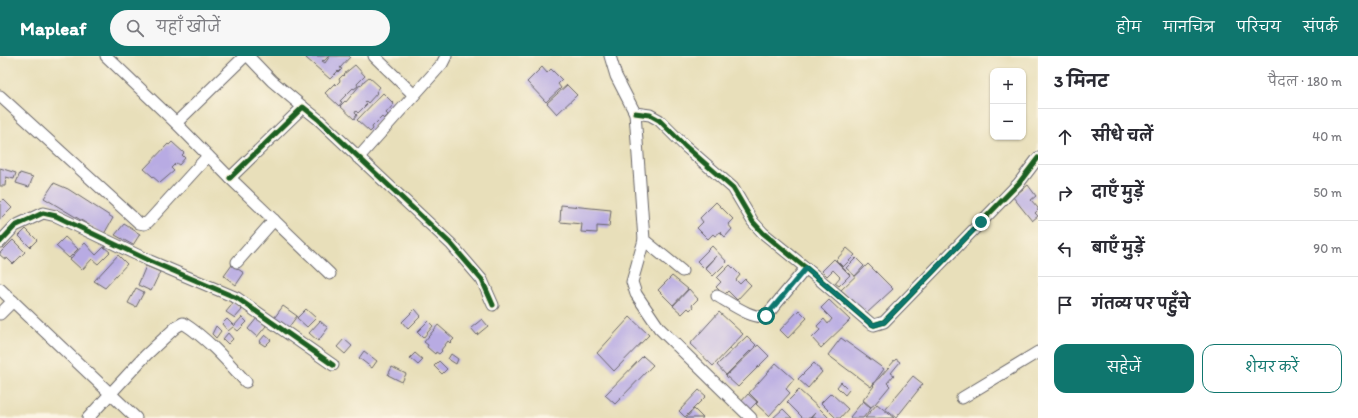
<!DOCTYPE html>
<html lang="hi">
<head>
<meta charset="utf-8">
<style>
  body { margin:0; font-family:Itim,"Playpen Sans Deva",sans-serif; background:#f7f7f7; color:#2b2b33 }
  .controls { position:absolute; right:12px; top:12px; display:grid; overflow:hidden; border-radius:8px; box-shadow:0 1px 3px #0004 }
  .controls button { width:36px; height:36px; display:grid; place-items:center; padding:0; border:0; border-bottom:1px solid #e1e1e2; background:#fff; color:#2b2b33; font:20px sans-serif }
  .stop { position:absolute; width:12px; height:12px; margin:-9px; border:3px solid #0f766e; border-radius:50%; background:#fff }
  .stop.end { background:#0f766e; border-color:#fff; box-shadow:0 1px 4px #0008 }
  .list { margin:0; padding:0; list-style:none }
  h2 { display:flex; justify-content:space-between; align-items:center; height:52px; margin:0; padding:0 16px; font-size:17px }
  h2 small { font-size:13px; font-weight:400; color:#7c7c81 }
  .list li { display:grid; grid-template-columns:26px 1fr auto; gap:12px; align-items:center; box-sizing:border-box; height:56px; padding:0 16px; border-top:1px solid #e1e1e2 }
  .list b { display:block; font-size:15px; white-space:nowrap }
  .list em { font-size:13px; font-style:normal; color:#7c7c81 }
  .actions { display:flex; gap:8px; padding:12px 16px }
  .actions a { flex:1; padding:9px 0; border:1px solid #0f766e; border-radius:12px; text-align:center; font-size:14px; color:#0f766e }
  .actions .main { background:#0f766e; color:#fff }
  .icon { flex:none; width:22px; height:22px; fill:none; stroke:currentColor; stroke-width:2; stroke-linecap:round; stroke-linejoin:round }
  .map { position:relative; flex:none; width:1038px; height:362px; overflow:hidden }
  header { display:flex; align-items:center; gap:24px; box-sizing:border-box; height:56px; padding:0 20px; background:#0f766e; color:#fff }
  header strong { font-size:19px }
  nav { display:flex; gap:22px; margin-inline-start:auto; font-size:14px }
  .search { width:280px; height:36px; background:#f7f7f7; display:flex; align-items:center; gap:10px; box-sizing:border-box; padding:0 14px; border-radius:22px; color:#7c7c81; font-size:15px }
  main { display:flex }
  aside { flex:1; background:#fff }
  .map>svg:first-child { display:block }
</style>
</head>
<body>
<header>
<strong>Mapleaf</strong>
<div class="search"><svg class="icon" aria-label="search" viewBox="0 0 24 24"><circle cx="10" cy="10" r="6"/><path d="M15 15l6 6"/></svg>यहाँ खोजें</div>
<nav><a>होम</a><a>मानचित्र</a><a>परिचय</a><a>संपर्क</a></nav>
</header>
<main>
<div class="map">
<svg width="1038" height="362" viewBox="0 0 1038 362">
  <rect width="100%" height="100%" fill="#fcf5e5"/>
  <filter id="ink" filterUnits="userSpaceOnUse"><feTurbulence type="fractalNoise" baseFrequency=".025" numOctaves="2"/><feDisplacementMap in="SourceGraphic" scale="8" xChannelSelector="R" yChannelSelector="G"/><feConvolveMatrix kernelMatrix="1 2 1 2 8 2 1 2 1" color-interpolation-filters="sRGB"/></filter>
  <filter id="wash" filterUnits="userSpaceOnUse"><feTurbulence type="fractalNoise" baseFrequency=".012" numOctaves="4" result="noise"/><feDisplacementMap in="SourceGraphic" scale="16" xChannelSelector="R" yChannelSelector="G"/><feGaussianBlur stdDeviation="0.9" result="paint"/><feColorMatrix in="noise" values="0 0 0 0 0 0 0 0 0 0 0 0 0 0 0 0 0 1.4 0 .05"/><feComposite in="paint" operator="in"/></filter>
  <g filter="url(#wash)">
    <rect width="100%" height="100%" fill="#e8dfba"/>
    <g id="blocks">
      <g fill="#b8abe3">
        <polygon points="308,0 329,0 324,5 323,4 322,5 325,7 330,0 349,0 350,1 340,12 342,13 339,16 338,15 330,23 306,2"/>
        <polygon points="355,9 365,20 357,28 358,30 354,33 353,32 340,45 342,46 339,50 325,37 335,27 336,29 340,25 339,23 343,19 344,20 345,19 344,18"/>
        <polygon points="542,11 547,17 551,13 562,24 558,28 561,32 546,46 527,26"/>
        <polygon points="369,21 380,31 376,36 377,37 368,47 366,45 365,46 367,48 358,57 356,55 355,57 357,59 354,63 340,50 345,45 346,46 360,29 361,30 364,25"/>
        <polygon points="567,29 577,39 557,58 547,47"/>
        <polygon points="383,37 394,48 386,57 388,59 384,63 382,61 372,71 373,73 370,76 357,64"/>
        <polygon points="172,86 184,97 182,99 185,102 179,109 176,107 171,112 174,115 160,127 144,113 168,88 169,89"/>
        <polygon points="0,112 16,117 14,123 6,121 5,130 0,130"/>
        <polygon points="20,117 33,121 29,131 16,127"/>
        <polygon points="54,127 68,133 113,162 104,178 44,142"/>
        <polygon points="1028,129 1036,140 1031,144 1038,152 1038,154 1035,157 1038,160 1032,165 1013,141"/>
        <polygon points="3,143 12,152 0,164 0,146"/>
        <polygon points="716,146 733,163 728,168 732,173 725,181 720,176 715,180 713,178 708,183 697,172 703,166 700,162"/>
        <polygon points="561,149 611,154 609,171 597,170 597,177 581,176 582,168 560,166"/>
        <polygon points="124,168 140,178 133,189 115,179"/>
        <polygon points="26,173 37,184 30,191 19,180"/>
        <polygon points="65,181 78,193 69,202 56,190"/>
        <polygon points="13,184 25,196 13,208 7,202 6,204 0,199 0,197"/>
        <polygon points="85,187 96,199 104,191 110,196 98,208 92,203 82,214 70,203"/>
        <polygon points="712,190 727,206 713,220 705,212 716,200 704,212 697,205"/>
        <polygon points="847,192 855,199 843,211 836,204"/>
        <polygon points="118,199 127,208 105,232 94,225"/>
        <polygon points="856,202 864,210 855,220 846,212"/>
        <polygon points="834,203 850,219 839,230 835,227 840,221 833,214 827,220 822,215"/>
        <polygon points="868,208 893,233 867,257 841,234"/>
        <polygon points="232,209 244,217 236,229 224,220"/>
        <polygon points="730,209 740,219 736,224 740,228 745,223 751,229 737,244 728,235 724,239 716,231 721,226 717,222"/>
        <polygon points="146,210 160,216 151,235 138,229"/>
        <polygon points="672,220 688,233 673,249 658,234"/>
        <polygon points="136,232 144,236 136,251 128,247"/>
        <polygon points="689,233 698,243 692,249 693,251 690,254 688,252 682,258 673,250"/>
        <polygon points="829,244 850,264 821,292 812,282 820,274 817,270 824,263 828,268 832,263 821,252"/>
        <polygon points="234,246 242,254 235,262 226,256"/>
        <polygon points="283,250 297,260 286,275 272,265"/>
        <polygon points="306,253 316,262 307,271 297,262"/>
        <polygon points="415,253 421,260 408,273 402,266"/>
        <polygon points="799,254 807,262 788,282 780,274"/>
        <polygon points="719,256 743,278 713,310 690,288"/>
        <polygon points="242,261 247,266 238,275 233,271 228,275 222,268 227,263 234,270"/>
        <polygon points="630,261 649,279 614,315 597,297"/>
        <polygon points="257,262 266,270 257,281 248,273"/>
        <polygon points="482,263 488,270 477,279 471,272"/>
        <polygon points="320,265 328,272 318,285 309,277"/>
        <polygon points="428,265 433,270 423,282 417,276"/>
        <polygon points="438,269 454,283 450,287 448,285 441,294 442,295 439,298 436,296 435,298 427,291 428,289 424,286"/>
        <polygon points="216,270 221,275 216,282 212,278"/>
        <polygon points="228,277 233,283 228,288 223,283"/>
        <polygon points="265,279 271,284 265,290 259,286"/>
        <polygon points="747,280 756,289 726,319 717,309"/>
        <polygon points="841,282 884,313 871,331 828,299"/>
        <polygon points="344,283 352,290 345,298 337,291"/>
        <polygon points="758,289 769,300 738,331 726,320"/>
        <polygon points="364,295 377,305 372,312 359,302"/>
        <polygon points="415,297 423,304 418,309 410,302"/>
        <polygon points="451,298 458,303 456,308 448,303"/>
        <polygon points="643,300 653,309 615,348 605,339"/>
        <polygon points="896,303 900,306 891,317 894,319 887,327 890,330 875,348 871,351 863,344 874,330 873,329"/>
        <polygon points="439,305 447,313 442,318 434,310"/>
        <polygon points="776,307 794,323 786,333 790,337 769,360 756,348 758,346 749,337"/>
        <polygon points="814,307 822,316 808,332 798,323"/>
        <polygon points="392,311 406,318 402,326 388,319"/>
        <polygon points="913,320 923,328 896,362 885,353"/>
        <polygon points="841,326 849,334 845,339 837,331"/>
        <polygon points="699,334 706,340 685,361 679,355"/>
        <polygon points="799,334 820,353 829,362 811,362 815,357 810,362 803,362 787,346"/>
        <polygon points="831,337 848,353 840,362 836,362 821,347"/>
        <polygon points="748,338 757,346 748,355 740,347"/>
        <polygon points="863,345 871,352 863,362 851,362 850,361"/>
        <polygon points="877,348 894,362 865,362"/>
        <polygon points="694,353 703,362 686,362"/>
        <polygon points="783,353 792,362 773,362"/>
      </g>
    </g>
  </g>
  <g filter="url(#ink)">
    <use href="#blocks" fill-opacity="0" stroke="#676467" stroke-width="1"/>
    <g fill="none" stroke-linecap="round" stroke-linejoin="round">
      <defs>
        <g id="street">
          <polyline points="106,0 176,67 230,122 330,218"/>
          <polyline points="248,0 272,25 303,51"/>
          <polyline points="374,0 414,39"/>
          <polyline points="610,0 616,20 635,57 644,184 682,215"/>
          <polyline points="0,40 139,167 144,168 148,166 208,100"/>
          <polyline points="635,57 650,59 659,64 685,90 733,132 753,166 763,177 806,212 870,267 874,269 884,266 1019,127 1038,102"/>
          <polyline points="176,67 245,0"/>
          <polyline points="358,102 442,8 446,0"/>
          <polyline points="230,122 303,51 318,63 451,188 482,224 493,249"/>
          <polyline points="644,184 632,226 636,238 659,272 751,362"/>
          <polyline points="0,186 15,170 43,157 56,160 150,205 237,242 333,309"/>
          <polyline points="237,206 274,164"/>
          <polyline points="0,233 136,362"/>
          <path d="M717,240C729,246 752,264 766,260L806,212"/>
          <polyline points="0,258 13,245"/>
          <polyline points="962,342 1038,296"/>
          <path d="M88,362L146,299L176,271L183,267C208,283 227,305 246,326"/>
        </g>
      </defs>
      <use href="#street" stroke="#676467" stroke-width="13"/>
      <use href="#street" stroke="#fff" stroke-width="11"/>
      <defs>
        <g id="cycleway">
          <polyline points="635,57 650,59 659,64 685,90 733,132 753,166 763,177 806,212 870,267 874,269 884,266 1019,127 1038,102"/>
          <polyline points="230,122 303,51 318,63 451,188 482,224 493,249"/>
          <polyline points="0,186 15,170 43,157 56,160 150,205 237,242 333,309"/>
        </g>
      </defs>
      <use href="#cycleway" stroke="#fcf5e5" stroke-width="8"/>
      <use href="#cycleway" stroke="#1b5e20" stroke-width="5"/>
    </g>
  </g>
  <g fill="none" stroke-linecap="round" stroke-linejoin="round" filter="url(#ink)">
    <polyline stroke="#0f766e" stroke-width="5" points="766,260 806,212 870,267 874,269 884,266 981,166"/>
  </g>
</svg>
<div class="controls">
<button>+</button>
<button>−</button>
</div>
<div class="stop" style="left:766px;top:260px"></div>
<div class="stop end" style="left:981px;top:166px"></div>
</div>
<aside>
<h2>3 मिनट<small>पैदल · 180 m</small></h2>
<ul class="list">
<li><svg class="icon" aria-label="ahead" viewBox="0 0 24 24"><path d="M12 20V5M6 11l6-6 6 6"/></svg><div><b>सीधे चलें</b></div><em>40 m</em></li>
<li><svg class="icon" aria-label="right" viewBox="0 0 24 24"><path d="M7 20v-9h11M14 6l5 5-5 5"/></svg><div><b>दाएँ मुड़ें</b></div><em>50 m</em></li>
<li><svg class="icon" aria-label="left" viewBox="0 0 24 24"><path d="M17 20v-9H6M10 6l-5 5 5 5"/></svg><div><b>बाएँ मुड़ें</b></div><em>90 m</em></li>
<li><svg class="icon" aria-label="arrive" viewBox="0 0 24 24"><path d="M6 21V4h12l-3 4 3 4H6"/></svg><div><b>गंतव्य पर पहुँचे</b></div></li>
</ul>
<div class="actions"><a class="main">सहेजें</a><a>शेयर करें</a></div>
</aside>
</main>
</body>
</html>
